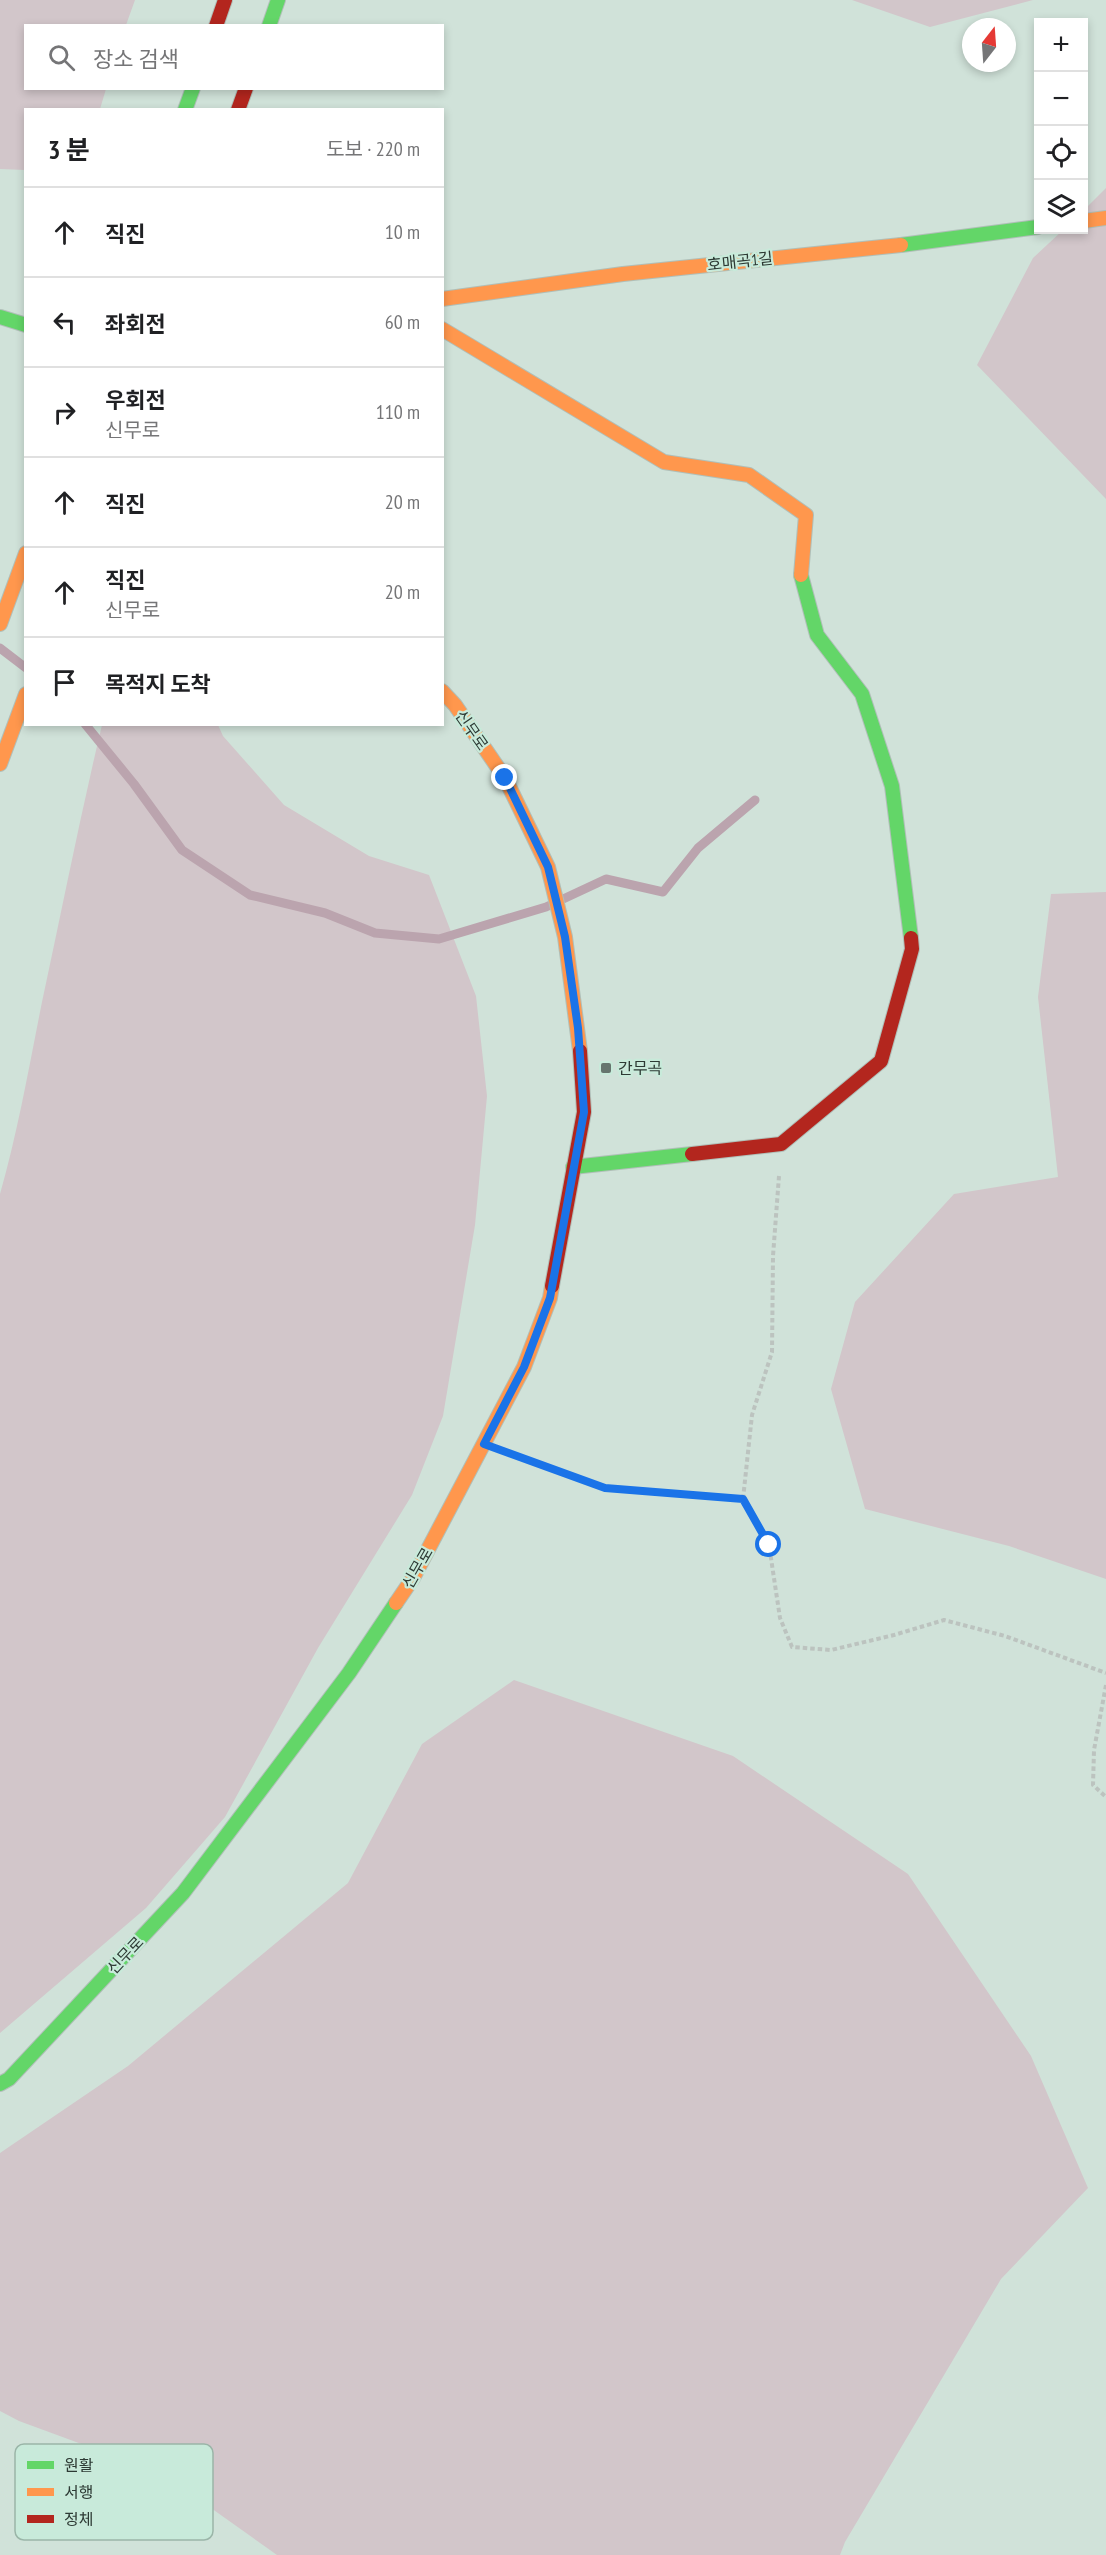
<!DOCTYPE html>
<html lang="ko">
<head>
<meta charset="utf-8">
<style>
  body { margin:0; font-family:"PT Sans Narrow","Noto Sans KR",sans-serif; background:#f2f2f2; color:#202124 }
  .controls { position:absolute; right:18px; top:18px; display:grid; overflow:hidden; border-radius:0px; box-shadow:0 3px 9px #0003 }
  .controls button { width:54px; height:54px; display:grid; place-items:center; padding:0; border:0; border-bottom:2px solid #e0e0e0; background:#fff; color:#202124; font:30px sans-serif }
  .compass { position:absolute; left:962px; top:18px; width:54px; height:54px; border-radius:50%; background:#fff; box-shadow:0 3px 9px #0003; rotate:17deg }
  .stop { position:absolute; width:18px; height:18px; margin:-14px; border:4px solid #1a73e8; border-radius:50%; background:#fff }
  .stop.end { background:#1a73e8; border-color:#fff; box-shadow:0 2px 6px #0008 }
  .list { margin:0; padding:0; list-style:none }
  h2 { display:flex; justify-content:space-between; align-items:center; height:78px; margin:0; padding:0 24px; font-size:26px }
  h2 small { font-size:20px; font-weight:400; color:#757577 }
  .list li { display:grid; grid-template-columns:39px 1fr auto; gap:18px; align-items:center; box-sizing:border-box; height:90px; padding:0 24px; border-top:2px solid #e0e0e0 }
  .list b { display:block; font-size:22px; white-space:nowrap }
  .list p { margin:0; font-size:20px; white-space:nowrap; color:#757577 }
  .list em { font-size:20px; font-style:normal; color:#757577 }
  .icon { flex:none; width:33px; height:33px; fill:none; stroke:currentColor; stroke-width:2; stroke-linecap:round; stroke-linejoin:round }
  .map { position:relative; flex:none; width:1106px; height:2555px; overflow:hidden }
  .search { position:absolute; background:#fff; box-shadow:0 3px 9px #0003; left:24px; top:24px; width:420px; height:66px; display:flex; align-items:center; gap:15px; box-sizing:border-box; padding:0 21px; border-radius:0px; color:#757577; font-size:22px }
  .panel { position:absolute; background:#fff; box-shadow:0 3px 9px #0003; left:24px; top:108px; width:420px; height:618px; border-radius:0px }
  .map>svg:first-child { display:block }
</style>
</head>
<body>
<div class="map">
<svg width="1106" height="2555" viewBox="0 0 1106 2555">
  <rect width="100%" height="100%" fill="#d0e2d9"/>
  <g fill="#d2c6ca">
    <polygon points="0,0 135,0 126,25 26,26 26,88 106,89 100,109 26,110 25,170 0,169"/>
    <polygon points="852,0 1033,0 930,27"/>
    <polygon points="1106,188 1106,499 977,365 1033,258 1063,230 1084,230 1084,210"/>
    <path d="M102,725H218L223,736L284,805L369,856L429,875L476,996L487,1096L475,1225L443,1416L412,1495L318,1648L225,1817L146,1908L0,2033V1194C18,1131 29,1067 42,1002C62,909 80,817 102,725Z"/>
    <polygon points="1106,892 1106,1579 1009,1546 865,1509 831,1389 855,1302 954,1194 1058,1177 1038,997 1051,894"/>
    <polygon points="514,1680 733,1756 908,1874 1031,2056 1088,2188 1001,2279 845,2542 840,2555 277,2555 163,2474 19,2421 0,2411 0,2153 128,2066 348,1883 422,1744"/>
  </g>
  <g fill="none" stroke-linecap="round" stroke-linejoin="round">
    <g stroke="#bba4ae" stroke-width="9">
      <polyline points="0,648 26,668"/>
      <polyline points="85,724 134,784 182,850 250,895 325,913 375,933 439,939 546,907 606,879 663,892 698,848 755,800"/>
    </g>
    <defs>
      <g id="fast">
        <polyline points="269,26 278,0"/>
        <polyline points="185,110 193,88"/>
        <polyline points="901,245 1038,227"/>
        <polyline points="0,317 26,325"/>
        <polyline points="801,575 817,635 862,694 892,786 911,938"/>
        <polyline points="573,1167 692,1154"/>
        <polyline points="0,2084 9,2079 183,1893 349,1673 396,1603"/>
      </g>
      <g id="slow">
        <polyline points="1084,221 1106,218"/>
        <polyline points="442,299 623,274 901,245"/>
        <polyline points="442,329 664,462 749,475 806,515 801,575"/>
        <polyline points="0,624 26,553"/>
        <polyline points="442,691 455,705 505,778 548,867 565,937 580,1051"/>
        <polyline points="0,764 26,694"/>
        <polyline points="396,1603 413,1578 524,1367 550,1298 552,1286"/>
      </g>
      <g id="jam">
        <polyline points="216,26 225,0"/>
        <polyline points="238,110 246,88"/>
        <polyline points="692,1154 781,1144 881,1061 912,949 911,938"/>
        <polyline points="552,1286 584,1112 580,1051"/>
      </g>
    </defs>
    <use href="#fast" stroke="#b0bfb8" stroke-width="16"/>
    <use href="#slow" stroke="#b0bfb8" stroke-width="16"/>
    <use href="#jam" stroke="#b0bfb8" stroke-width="16"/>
    <g stroke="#bcc3bf" stroke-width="4" stroke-dasharray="4.5 3" stroke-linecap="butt">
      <polyline points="513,1455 605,1488 743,1499 769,1545 780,1618 792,1647 831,1650 894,1635 944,1620 1005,1636 1106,1673"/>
      <polyline points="743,1499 752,1415 772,1352 773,1256 779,1176"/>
      <polyline points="1106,1685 1094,1750 1093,1785 1106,1797"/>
    </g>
    <use href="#fast" stroke="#63d668" stroke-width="14"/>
    <use href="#slow" stroke="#ff974d" stroke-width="14"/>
    <use href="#jam" stroke="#b3261e" stroke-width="14"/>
  </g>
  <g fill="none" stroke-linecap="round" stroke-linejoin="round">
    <polyline stroke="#1a73e8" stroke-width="8" points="505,778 548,867 565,937 578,1028 584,1112 550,1298 524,1367 484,1444 605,1488 743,1499 769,1545"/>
  </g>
  <rect fill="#66756e" stroke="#c8eada" stroke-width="2" x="600" y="1062" width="12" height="12" rx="3"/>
  <g text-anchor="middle" stroke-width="4.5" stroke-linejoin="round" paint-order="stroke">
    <g font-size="16" fill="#2d3a34" stroke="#c8eada">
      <text transform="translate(740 261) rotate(-6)" y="6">호매곡1길</text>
      <text transform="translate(472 730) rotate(55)" y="6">신무로</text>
      <text transform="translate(417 1568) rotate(-60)" y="6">신무로</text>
      <text transform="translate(125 1955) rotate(-47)" y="6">신무로</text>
    </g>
    <g font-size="16" fill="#2d3a34" stroke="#c8eada" text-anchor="start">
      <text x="618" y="1074">간무곡</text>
    </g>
  </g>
  <rect x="15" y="2444" width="198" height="96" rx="9" fill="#c8eada" stroke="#9ab5a8" stroke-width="1.5"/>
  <rect x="27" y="2461" width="27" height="8" fill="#63d668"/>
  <rect x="27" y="2488" width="27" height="8" fill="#ff974d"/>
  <rect x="27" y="2515" width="27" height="8" fill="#b3261e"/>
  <g font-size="16" fill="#2d3a34">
    <text x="64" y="2471">원활</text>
    <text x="64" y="2498">서행</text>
    <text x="64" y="2525">정체</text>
  </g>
</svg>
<div class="controls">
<button>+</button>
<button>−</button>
<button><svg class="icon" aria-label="locate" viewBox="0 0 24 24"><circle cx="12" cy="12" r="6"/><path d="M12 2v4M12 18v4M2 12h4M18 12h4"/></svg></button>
<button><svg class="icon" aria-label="layers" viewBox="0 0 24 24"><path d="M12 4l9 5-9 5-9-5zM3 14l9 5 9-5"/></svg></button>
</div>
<svg class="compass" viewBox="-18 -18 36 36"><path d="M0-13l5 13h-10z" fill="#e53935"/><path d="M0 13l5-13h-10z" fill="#757577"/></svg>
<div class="stop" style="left:769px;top:1545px"></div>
<div class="stop end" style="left:505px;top:778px"></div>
<div class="search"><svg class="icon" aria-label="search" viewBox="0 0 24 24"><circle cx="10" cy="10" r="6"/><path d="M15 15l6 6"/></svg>장소 검색</div>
<section class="panel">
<h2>3 분<small>도보 · 220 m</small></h2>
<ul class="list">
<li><svg class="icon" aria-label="ahead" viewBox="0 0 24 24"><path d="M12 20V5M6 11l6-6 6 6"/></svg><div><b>직진</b></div><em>10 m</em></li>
<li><svg class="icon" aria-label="left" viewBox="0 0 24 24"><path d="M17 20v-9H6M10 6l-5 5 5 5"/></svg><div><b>좌회전</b></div><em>60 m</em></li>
<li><svg class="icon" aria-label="right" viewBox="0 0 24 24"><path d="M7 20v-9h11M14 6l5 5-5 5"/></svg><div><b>우회전</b><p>신무로</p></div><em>110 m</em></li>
<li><svg class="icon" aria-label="ahead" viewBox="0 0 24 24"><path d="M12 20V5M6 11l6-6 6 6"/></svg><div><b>직진</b></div><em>20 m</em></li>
<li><svg class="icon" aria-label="ahead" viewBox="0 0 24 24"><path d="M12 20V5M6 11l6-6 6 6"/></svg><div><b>직진</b><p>신무로</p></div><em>20 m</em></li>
<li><svg class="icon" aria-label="arrive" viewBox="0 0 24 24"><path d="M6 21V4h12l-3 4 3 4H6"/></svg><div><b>목적지 도착</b></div></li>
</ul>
</section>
</div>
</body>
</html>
